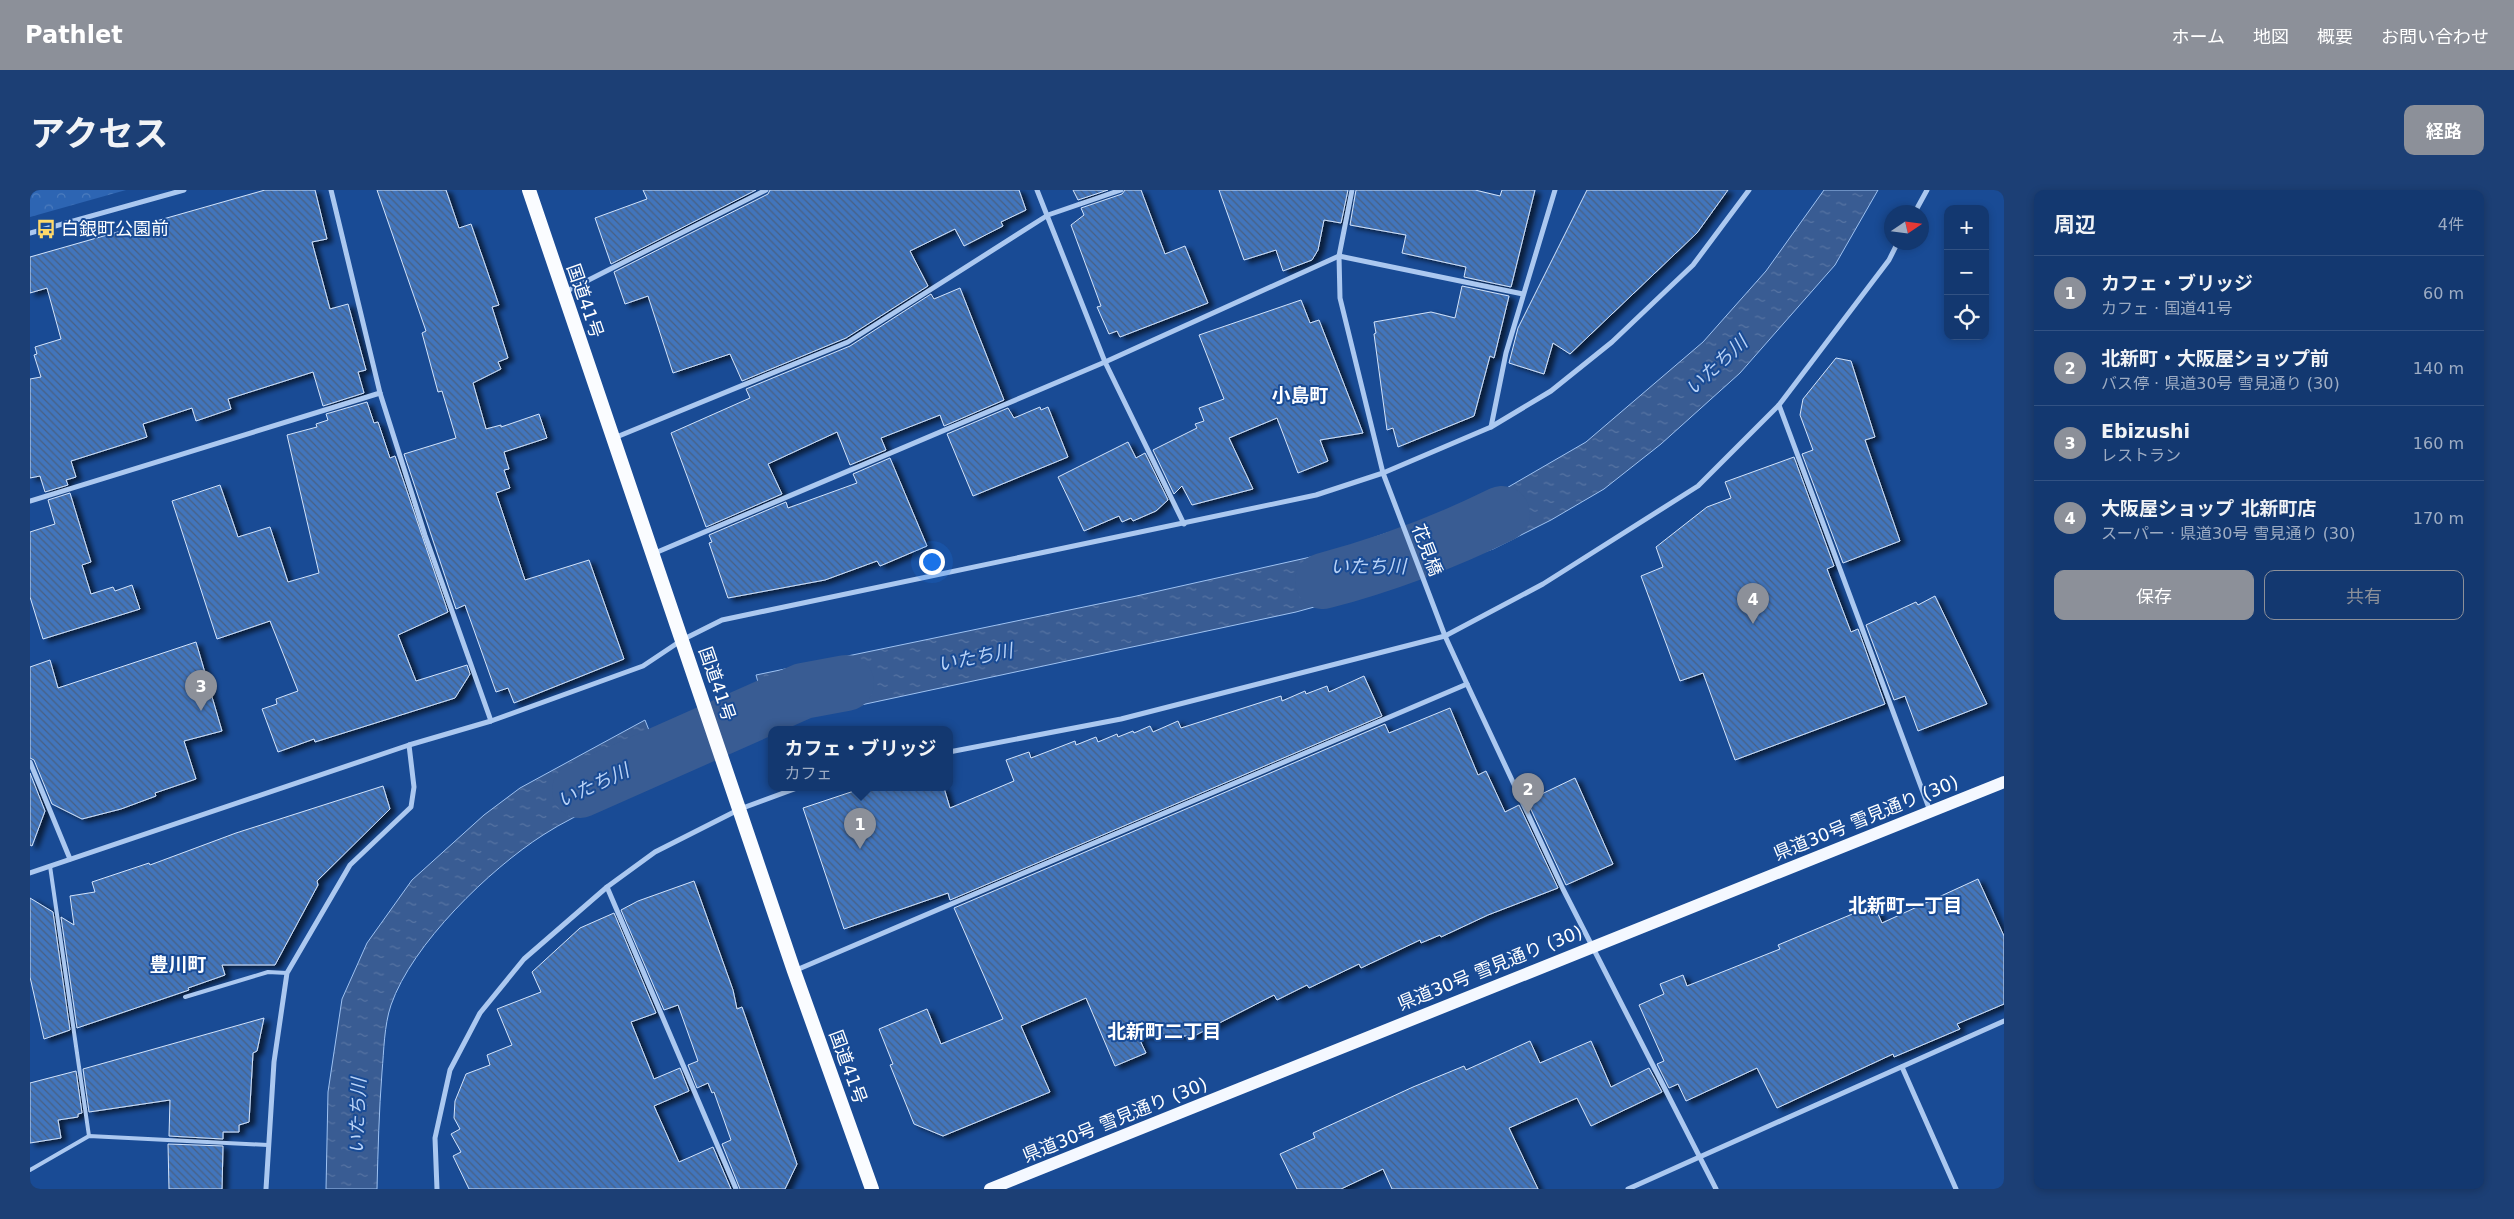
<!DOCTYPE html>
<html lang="ja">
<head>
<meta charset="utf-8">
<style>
  body { margin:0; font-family:"DejaVu Sans","Noto Sans JP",sans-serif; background:#1c3f75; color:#f1f3f6 }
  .controls { position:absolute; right:15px; top:15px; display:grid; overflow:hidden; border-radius:10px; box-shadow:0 2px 8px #0003 }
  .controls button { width:45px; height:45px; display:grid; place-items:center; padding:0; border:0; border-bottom:1px solid #325283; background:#133870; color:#f1f3f6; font:25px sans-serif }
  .compass { position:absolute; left:1854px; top:15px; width:45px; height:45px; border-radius:50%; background:#133870; box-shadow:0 2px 8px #0003; rotate:77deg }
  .you { position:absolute; left:901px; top:371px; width:18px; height:18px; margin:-12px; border:4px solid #fff; border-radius:50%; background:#1a73e8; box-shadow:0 0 0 8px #1a73e833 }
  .badge { display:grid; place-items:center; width:32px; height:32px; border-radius:50%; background:#8c9099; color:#fff; font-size:16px; font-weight:700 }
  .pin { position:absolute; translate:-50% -41px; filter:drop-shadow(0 1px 2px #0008) }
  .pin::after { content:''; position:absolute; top:26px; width:18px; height:15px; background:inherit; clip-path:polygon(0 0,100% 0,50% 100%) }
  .popup { position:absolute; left:738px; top:536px; width:185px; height:65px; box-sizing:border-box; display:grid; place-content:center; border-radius:10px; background:#133870; filter:drop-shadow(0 1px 4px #0005); font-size:16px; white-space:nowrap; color:#9dacc3 }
  .popup b { font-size:19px; color:#f1f3f6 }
  .popup::after { content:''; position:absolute; left:50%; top:100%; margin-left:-10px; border:10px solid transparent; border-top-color:#133870 }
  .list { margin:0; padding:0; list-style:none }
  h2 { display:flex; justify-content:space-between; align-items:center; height:65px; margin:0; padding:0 20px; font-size:21px }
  h2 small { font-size:16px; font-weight:400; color:#9dacc3 }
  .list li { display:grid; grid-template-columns:32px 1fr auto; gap:15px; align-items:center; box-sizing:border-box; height:75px; padding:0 20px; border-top:1px solid #325283 }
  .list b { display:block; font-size:19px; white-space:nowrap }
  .list p { margin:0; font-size:16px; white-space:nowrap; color:#9dacc3 }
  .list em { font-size:16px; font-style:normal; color:#9dacc3 }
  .actions { display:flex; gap:10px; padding:15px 20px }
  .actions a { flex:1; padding:11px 0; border:1px solid #8c9099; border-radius:10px; text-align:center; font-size:18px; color:#8c9099 }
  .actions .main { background:#8c9099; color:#fff }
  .icon { flex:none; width:28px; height:28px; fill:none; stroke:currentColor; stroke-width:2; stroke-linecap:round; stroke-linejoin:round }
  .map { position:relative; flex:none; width:1974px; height:999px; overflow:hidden; border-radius:10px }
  header { display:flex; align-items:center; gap:30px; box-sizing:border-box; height:70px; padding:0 25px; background:#8c9099; color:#fff }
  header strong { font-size:24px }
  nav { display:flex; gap:28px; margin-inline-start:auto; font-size:18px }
  .intro { display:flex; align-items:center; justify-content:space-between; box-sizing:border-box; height:120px; padding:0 30px }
  h1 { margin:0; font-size:35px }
  .button { padding:12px 22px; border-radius:10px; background:#8c9099; color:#fff; font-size:18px; font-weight:700 }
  main { display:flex; gap:30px; padding:0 30px }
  aside { flex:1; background:#133870; border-radius:10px; box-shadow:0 2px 8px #0003 }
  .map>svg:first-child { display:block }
</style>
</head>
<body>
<header>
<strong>Pathlet</strong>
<nav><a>ホーム</a><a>地図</a><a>概要</a><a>お問い合わせ</a></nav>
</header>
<div class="intro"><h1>アクセス</h1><a class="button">経路</a></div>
<main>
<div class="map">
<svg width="1974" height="999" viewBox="0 0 1974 999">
  <defs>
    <pattern id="forest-crowns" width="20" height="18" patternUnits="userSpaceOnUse" patternTransform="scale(1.25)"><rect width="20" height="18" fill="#2d65b3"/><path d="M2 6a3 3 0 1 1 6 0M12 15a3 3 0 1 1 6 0" fill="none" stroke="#4c7cbe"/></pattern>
    <pattern id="water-ripples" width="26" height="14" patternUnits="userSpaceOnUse" patternTransform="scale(1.25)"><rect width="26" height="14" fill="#395c93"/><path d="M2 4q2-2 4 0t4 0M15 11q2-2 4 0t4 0" fill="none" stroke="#5774a3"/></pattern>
    <pattern id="building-back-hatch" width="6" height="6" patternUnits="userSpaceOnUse" patternTransform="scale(1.25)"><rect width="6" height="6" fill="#4275bc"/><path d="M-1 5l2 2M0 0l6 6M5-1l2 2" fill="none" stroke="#476084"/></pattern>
    <filter id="shadow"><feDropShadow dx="5.5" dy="3" stdDeviation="2.5" flood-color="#0009"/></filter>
  </defs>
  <rect width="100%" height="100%" fill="#194b95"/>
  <polygon fill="url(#forest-crowns)" points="0,0 96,0 0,27"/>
  <g fill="url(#water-ripples)" stroke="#9ec2f2">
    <polygon points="1794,0 1848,0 1805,75 1710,183 1631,254 1574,299 1521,330 1463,359 1410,377 1392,333 1468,303 1556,252 1673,152 1736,81"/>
    <polygon points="1357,343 1375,392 1266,422 742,534 739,521 743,516 742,507 732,507 726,485 1102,407 1303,362"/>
    <path d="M615,530L624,553L617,556L621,569L629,568L637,589C596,604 550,621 513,645C460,679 382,754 361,815C354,836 354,860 352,882C349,921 348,960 347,999H296L298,902L312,809L337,753L382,690L454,625L490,598Z"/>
  </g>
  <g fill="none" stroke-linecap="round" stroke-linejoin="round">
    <g stroke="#395c93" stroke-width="56">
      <path d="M1293,391C1354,375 1415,352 1472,324"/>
      <polyline points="550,600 773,501 816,493"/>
    </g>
  </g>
  <g fill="url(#building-back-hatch)" stroke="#d2e3fb" filter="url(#shadow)">
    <polygon points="235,0 285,0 297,49 282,52 300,119 318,114 336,180 328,182 334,203 293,216 283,182 198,209 201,219 166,231 162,218 113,234 117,247 41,271 46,287 36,290 38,295 15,302 10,286 0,288 0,189 11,187 4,165 7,164 5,157 31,149 17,98 0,103 0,67"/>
    <polygon points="347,0 416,0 429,38 441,34 469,115 462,117 478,168 468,172 471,179 443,193 456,239 471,235 471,237 509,224 517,248 474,262 479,279 474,280 480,298 466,303 495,390 559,370 594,469 484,513 478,498 466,502 435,415 426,419 374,264 426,248 412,201 408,202 392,143 396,141"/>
    <polygon points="613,0 726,0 581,74 565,28 617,9"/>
    <polygon points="740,0 989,0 996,20 971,32 973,36 934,56 925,39 880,61 898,96 816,148 712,191 700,164 643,183 618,106 595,114 584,82 738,4"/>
    <polygon points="1043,0 1078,0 1048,10"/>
    <polygon points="1095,0 1111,0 1135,64 1155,56 1178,113 1090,147 1087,141 1079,144 1067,117 1071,116 1041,35 1054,25 1051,18 1092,4"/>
    <polygon points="1189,0 1318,0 1311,33 1294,30 1288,60 1282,70 1253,81 1246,60 1214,70"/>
    <polygon points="1326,0 1445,0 1470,6 1472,0 1505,0 1481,97 1434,87 1436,77 1372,63 1376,45 1320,35"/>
    <polygon points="1557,0 1698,0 1667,43 1540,164 1523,153 1514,184 1479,173 1488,138"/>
    <polygon points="1432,96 1479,106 1464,168 1460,166 1444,226 1368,257 1363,238 1357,240 1344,144 1346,143 1344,132 1401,122 1425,128"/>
    <polygon points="930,98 974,210 914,236 910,225 851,248 856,260 820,275 807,242 738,274 752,304 676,337 641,243 720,208 716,199 820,156 901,104 904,109"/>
    <polygon points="1271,110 1280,133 1289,130 1333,243 1290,250 1298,271 1268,283 1247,228 1199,248 1223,299 1162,315 1152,296 1144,304 1123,260 1167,238 1165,234 1174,231 1169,218 1194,209 1169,145"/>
    <polygon points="1806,168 1821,171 1845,247 1835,250 1870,351 1813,373 1772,264 1783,260 1770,225 1773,209"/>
    <polygon points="337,212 344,233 348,232 360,268 365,266 418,422 368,445 386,491 437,475 440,484 425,508 285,552 284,549 248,562 232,519 247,514 246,509 268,501 240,431 187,449 142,311 190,295 208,347 240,337 258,392 289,383 257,245 287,237 286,234 298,230 296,224"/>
    <polygon points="1010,217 1011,220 1018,217 1038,267 943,306 917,244 978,218 984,228"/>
    <polygon points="1098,252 1106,268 1115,263 1138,310 1126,321 1103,331 1101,328 1092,332 1089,326 1054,341 1028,287"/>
    <polygon points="1764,267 1804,376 1797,379 1821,442 1828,439 1855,514 1705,570 1673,483 1650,491 1611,386 1633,377 1626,357 1677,317 1701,308 1695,292"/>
    <polygon points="860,268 897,356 850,376 847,371 795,390 698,408 679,353 682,352 679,345 756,312 758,318 827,293 823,284"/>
    <polygon points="40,303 61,372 52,375 61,404 83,397 85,401 102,395 110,419 13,449 0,407 0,342 25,334 18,310"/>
    <polygon points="1905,406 1957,514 1888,541 1875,506 1864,510 1836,435 1886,412 1888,415"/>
    <polygon points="166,452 192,541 154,551 166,589 125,603 126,606 91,619 52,629 22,614 4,570 0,568 0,477 20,470 28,498"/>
    <polygon points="1334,486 1352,526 920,710 918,703 814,739 773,618 833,598 914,598 920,618 984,591 976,570 999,562 1001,568 1045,551 1046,555 1066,547 1068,552 1087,544 1088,547 1103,541 1104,543 1120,536 1123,542 1148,531 1151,538 1251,506 1252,511 1275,501 1276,504 1297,496 1299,502"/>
    <polygon points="1420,518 1448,585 1456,581 1475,622 1489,615 1528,698 1458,725 1411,747 1410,745 1391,753 1390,750 1331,778 1329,774 1279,798 1277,795 1247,810 1244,805 1164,846 1108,846 1116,863 1085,876 1056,808 991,836 1020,902 913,946 884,934 860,875 863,874 849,839 897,819 911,854 973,829 924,718 1355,534 1359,543"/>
    <polygon points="0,583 15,621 2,656 0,655"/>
    <polygon points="1545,588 1583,674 1536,695 1497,611"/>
    <polygon points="353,596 360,619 287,691 288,695 245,775 192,775 195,785 158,798 159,800 47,838 31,727 44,735 40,706 65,702 62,692 119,673 120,675 206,643"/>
    <polygon points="1948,689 1974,746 1974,814 1927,834 1930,839 1864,867 1863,864 1747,918 1727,878 1656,911 1648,894 1639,898 1627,874 1634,871 1609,815 1634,804 1630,794 1653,785 1657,796 1750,759 1748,755 1844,715 1852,733"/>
    <polygon points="664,691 703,800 707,819 712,817 767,974 755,999 710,999 692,954 701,950 684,902 682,903 678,893 667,898 658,875 668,871 648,815 634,820 591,720 608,711"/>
    <polygon points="0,708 23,722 40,840 14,849 0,787"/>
    <polygon points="584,723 626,823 601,832 624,889 650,878 659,901 624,916 649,972 683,957 701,999 439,999 423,966 431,962 421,944 430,939 424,928 425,911 436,884 460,875 457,865 482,855 467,819 511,802 502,782 550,738"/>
    <polygon points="234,828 227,861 223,863 219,932 209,935 209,942 193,942 193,949 139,946 140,910 59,922 53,879"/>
    <polygon points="1500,851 1510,873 1561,851 1581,897 1619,878 1632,902 1561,936 1547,908 1479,938 1508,999 1362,999 1353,979 1311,999 1267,999 1250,964 1285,948 1283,943 1383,897 1434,876 1436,880"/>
    <polygon points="46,881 52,923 48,924 48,927 28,930 31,948 0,953 0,893"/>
    <polygon points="138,954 193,956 192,999 139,999"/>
  </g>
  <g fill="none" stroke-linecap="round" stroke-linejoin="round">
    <g stroke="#abc8f0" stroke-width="4">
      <polyline points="20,676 59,946"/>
      <polyline points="155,807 238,782 257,783"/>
      <polyline points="0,980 59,946 238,955"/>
    </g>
    <g stroke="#abc8f0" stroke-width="5">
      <polyline points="301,0 350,203 395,345 461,531"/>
      <polyline points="1007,0 1075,172 1154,334"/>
      <polyline points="1322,0 1309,66 1310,108 1353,283 1415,446 1437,494 1533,699 1686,999"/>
      <polyline points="1885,22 1897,0"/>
      <polyline points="0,43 154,0"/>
      <polyline points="535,102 736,0"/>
      <polyline points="1749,215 1900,621"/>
      <polyline points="1461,237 1476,163 1525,0"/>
      <polyline points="584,248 818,152 1018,25 1091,0"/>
      <polyline points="0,311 350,203"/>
      <polyline points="625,363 1075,172 1309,66 1493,104"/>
      <polyline points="919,562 1091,529 1415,446 1513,394 1668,296 1749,215 1859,70 1868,52"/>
      <polyline points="0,572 40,669"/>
      <polyline points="0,683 379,555 461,531 613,476 652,450 692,430 1286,305 1353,283 1461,237 1521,201 1582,152 1663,75 1719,0"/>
      <polyline points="577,697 706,999"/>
      <polyline points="764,781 1437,494"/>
      <polyline points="1872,877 1926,999"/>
      <polyline points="236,999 244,872 257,783 320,675 381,617 384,597 379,555"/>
      <polyline points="407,999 405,948 420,880 450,823 494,769 577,697 625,662 710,619 767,598"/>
      <polyline points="1598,999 1974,831"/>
    </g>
    <polyline stroke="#f4f8ff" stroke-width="12" points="960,999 1974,592"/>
    <polyline stroke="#fafcff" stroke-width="14" points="499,0 764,781 842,999"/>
  </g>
  <defs>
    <symbol id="bus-bare" viewBox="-9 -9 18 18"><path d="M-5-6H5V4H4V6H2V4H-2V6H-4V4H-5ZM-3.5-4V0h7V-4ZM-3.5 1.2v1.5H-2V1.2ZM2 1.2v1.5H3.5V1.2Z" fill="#ffd96a" stroke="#194b95" stroke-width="2.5" paint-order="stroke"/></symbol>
  </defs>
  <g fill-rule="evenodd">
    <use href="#bus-bare" x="2" y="25" width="28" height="28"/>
  </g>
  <g text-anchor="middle" stroke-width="4" stroke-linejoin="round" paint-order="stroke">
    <g font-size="18" fill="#fff" stroke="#194b95" text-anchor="start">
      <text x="31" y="45">白銀町公園前</text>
    </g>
    <g font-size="18" fill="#fff" stroke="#194b95">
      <text transform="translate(555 111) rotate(71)" y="6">国道41号</text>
      <text transform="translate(1397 360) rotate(69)" y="6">花見橋</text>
      <text transform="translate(687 494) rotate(71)" y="6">国道41号</text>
      <text transform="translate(1836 628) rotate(-22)" y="6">県道30号 雪見通り (30)</text>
      <text transform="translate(1460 778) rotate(-22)" y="6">県道30号 雪見通り (30)</text>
      <text transform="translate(818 877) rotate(70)" y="6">国道41号</text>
      <text transform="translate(1085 930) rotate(-22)" y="6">県道30号 雪見通り (30)</text>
    </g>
    <g font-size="19" font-style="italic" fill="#b8d2f7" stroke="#194b95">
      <text transform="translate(1686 175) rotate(-43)" y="7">いたち川</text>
      <text x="1338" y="383">いたち川</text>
      <text transform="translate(945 467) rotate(-11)" y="7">いたち川</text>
      <text transform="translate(563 595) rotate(-25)" y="7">いたち川</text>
      <text transform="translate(327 926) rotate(-88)" y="7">いたち川</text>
    </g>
    <g font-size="19" font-weight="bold" fill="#fff" stroke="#194b95">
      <text x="1270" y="212">小島町</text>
      <text x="1875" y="722">北新町一丁目</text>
      <text x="148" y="781">豊川町</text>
      <text x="1134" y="848">北新町二丁目</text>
    </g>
  </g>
</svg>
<div class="controls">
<button>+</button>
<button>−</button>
<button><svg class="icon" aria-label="locate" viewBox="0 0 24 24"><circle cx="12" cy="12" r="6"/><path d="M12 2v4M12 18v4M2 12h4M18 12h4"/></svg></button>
</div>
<svg class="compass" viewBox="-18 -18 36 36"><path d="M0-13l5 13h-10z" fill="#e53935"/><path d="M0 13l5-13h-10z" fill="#9dacc3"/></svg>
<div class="you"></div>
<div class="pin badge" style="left:830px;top:659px">1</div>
<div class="popup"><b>カフェ・ブリッジ</b>カフェ</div>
<div class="pin badge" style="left:1498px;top:624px">2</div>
<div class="pin badge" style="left:171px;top:521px">3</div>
<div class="pin badge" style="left:1723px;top:434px">4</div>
</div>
<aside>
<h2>周辺<small>4件</small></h2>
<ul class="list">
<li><span class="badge">1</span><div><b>カフェ・ブリッジ</b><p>カフェ · 国道41号</p></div><em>60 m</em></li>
<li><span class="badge">2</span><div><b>北新町・大阪屋ショップ前</b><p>バス停 · 県道30号 雪見通り (30)</p></div><em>140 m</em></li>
<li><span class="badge">3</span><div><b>Ebizushi</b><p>レストラン</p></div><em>160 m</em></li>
<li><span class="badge">4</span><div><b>大阪屋ショップ 北新町店</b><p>スーパー · 県道30号 雪見通り (30)</p></div><em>170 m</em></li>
</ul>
<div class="actions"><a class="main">保存</a><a>共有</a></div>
</aside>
</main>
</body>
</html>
